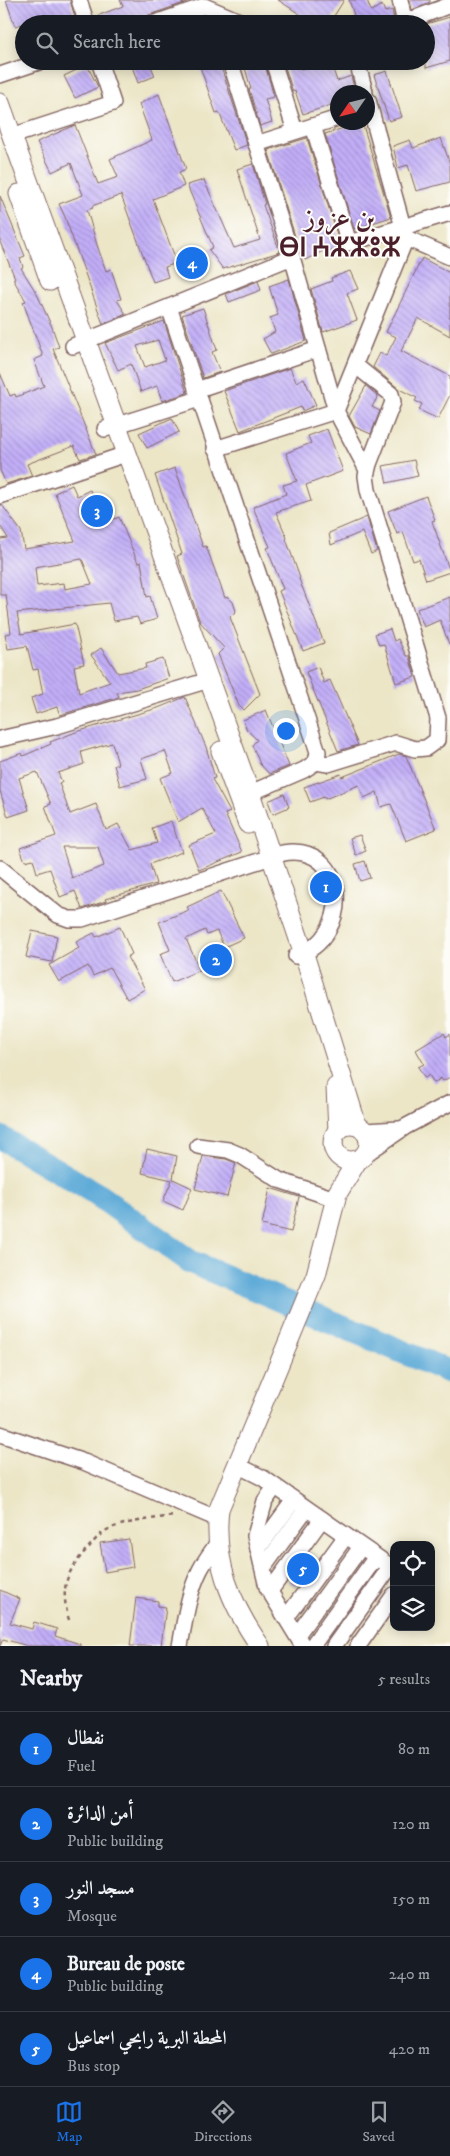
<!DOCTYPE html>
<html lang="en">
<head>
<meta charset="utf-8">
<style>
  body { margin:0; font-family:"IM FELL DW Pica",Amiri,"Noto Sans Tifinagh",serif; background:#20242c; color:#f1f3f6 }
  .controls { position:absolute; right:15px; bottom:15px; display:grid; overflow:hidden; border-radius:10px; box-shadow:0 2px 12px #0003 }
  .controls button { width:45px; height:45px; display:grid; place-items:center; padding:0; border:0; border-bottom:1px solid #363941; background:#171b24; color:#f1f3f6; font:25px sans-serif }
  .compass { position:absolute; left:330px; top:85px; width:45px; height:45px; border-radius:50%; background:#171b24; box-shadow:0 2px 12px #0003; rotate:235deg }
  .you { position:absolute; left:285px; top:730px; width:18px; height:18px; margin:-12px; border:4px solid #fff; border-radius:50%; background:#1a73e8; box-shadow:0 0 0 8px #1a73e833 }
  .badge { display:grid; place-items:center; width:32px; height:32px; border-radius:50%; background:#1a73e8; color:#fff; font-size:16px; font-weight:700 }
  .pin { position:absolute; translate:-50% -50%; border:2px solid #fff; box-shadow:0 1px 5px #0006 }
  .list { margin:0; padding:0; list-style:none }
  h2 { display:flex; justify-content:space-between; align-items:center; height:65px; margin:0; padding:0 20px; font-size:21px }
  h2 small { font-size:16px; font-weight:400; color:#9ea1a6 }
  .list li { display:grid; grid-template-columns:32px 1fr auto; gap:15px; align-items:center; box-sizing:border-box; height:75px; padding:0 20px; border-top:1px solid #363941 }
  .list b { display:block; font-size:19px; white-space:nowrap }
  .list p { margin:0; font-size:16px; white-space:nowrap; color:#9ea1a6 }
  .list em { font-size:16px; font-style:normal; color:#9ea1a6 }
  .icon { flex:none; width:28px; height:28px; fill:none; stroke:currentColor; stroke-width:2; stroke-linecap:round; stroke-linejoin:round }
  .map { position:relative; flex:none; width:450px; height:1646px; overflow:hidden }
  .search { position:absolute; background:#171b24; box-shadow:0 2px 12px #0003; left:15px; right:15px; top:15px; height:55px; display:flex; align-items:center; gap:12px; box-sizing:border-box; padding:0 18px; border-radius:28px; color:#9ea1a6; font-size:19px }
  .sheet { height:440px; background:#171b24 }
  nav { display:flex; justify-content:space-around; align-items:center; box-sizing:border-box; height:70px; border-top:1px solid #363941; background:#171b24; font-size:14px; color:#9ea1a6 }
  nav a { display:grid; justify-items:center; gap:2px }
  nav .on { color:#1a73e8 }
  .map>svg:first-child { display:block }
</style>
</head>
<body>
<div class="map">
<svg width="450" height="1646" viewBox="0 0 450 1646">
  <defs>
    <pattern id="building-back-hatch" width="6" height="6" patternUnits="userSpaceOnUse" patternTransform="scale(1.25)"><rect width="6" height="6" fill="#c2aff9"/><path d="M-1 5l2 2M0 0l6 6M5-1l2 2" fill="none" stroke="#a08eca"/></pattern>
  </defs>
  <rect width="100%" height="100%" fill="#fdfcf7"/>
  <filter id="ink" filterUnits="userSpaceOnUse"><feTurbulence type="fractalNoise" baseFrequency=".02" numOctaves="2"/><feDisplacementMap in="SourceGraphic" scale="10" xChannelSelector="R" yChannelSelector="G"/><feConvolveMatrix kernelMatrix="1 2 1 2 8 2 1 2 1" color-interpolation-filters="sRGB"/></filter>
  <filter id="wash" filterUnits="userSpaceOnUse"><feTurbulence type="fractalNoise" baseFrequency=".0096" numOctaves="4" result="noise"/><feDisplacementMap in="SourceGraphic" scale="20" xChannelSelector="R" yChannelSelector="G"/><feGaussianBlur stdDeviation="1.12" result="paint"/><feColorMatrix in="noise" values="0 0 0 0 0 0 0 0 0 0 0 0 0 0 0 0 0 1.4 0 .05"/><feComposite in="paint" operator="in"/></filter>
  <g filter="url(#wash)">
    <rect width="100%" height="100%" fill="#ece6c7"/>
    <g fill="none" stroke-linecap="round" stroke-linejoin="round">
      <polyline stroke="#5fabd8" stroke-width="24" points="0,1137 95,1193 191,1262 450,1372"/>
    </g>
    <g id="blocks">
      <g fill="url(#building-back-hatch)" fill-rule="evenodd">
        <polygon points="6,0 70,0 77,24 23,24 15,26"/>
        <polygon points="120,0 182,0 184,3 149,15 145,18 143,24 96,24 94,17 123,6"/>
        <polygon points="278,0 344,0 329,24 315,24"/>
        <polygon points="349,0 367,0 371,11 382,5 385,12 392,10 395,24 357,24"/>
        <polygon points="410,0 430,0 430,2 412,10"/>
        <polygon points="450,17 450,61 426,68 426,24"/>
        <polygon points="130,61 149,61 155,76 138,83"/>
        <polygon points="198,61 219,61 247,145 234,150 219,112 216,113"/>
        <polygon points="243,61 264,61 274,97 265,99 272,122 260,126 249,89 251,89"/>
        <polygon points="283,61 299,61 301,69 324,61 330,61 337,81 351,76 354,87 338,92 338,103 303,114 295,91 293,92"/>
        <polygon points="87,65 98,87 75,98 64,76"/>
        <polygon points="387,71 402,117 389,121 374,75"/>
        <polygon points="159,94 186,169 179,172 184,186 153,199 177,263 165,267 168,277 153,282 121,195 92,206 93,208 87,210 97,245 106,271 111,269 121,299 117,300 126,314 103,324 65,217 59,204 83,195 71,163 52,172 37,142 75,125 98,184 118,177 110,159 152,140 139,104"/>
        <polygon points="362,122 391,217 354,229 325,134"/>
        <polygon points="307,138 341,247 327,253 325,250 305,260 299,249 268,150"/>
        <polygon points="441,138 450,164 450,182 416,191 408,165 398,168 393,146 410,140 413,148"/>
        <polygon points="253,164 265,204 263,205 280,252 223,269 209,250 213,247 187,185 204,180 234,248 260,240 237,169"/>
        <polygon points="0,196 25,256 20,258 23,267 21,268 37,294 52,327 59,347 53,349 96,454 80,459 74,446 27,464 32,476 6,484 0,470 0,373 10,396 15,394 16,397 44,386 34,360 43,356 23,302 26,301 13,279 15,278 0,242"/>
        <polygon points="422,258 450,273 450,336 418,318 401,351 450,376 450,395 438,419 419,410 422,404 415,401 417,398 399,389 373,367 380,353 386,356 396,337 386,332"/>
        <polygon points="350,271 358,289 347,293 357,320 323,332 311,289 332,281 331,278"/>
        <polygon points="289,279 306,341 271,354 263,339 275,332 270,318 278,315 269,286"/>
        <polygon points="258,281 261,290 229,302 226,294"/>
        <polygon points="203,308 217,350 212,352 220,372 203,378 182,315"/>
        <path d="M164,321L187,393L162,401L157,386L141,392L131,364L118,370L105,343ZM158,340L165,360L145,367L137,346Z"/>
        <polygon points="290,368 296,382 304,378 316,405 302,411 301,407 240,431 224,391"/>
        <polygon points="366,386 378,396 372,407 380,411 371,434 355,427 349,416"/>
        <polygon points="172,418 179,432 147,448 139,433"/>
        <polygon points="327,429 343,471 306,485 311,501 276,512 287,538 286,539 300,578 299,579 324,643 303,651 279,591 283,589 267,548 270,547 253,507 286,494 283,485 297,481 286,453 311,443 308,436"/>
        <polygon points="414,460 418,476 387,483 383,466"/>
        <polygon points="175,468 203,547 206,546 225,598 228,597 233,602 236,611 230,617 260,694 244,710 239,706 218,654 224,648 200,622 177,556 182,554 155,475"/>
        <path d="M72,485L77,496L90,490L96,505L90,507L98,526L119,517L138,563L141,562L147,597L150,596L157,619L140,624L137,617L114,621L109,603L17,613L21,634L75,624L84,664L74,666L79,693L110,682L91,655L101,648L118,673L146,668L145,664L163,659L169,678L137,689L117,692L119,697L60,715L57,707L36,714L31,698L43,694L38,669L33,670L27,646L8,649L5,634L11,633L6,595H0V539L8,538L0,526V505H2L21,531L24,549L75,541L55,493ZM82,559L92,584L65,589L64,583L37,586L35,567Z"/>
        <polygon points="426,496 435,520 432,521 450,572 426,580 419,559 413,561 403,532 397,534 388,511"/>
        <polygon points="367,517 377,551 371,554 362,532 331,545 329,533"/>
        <polygon points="450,597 450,644 449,644 440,620 424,627 417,609"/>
        <polygon points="390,629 394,641 398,639 406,656 409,656 415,677 396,683 384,644 379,645 375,634"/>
        <polygon points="318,667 324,683 330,680 358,745 338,751 306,672"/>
        <path d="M185,697L206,747L215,778L212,779L230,812L225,814L242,852L199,870L189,845L216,834L202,808L178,822L160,778L173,773L165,751L141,759L147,779L120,786L114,765L118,764L112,743L81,752L84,764L58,773L62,782L59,783L70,814L96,804L106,830L118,824L132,850L157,843L152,828L171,821L182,852L150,864L156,884L105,899L106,901L82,909L75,891L60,897L50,869L37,873L33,859L25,861L20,848L56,836L45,806L51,804L37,772L19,778L29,810L8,817L0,791V761L22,753L23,756L51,744L50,742L76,732L158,708ZM62,847H98L104,866L72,878Z"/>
        <polygon points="266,710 289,766 269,774 260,764 252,745 257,740 247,730 243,720"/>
        <polygon points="399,754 406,756 436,829 406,841 391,804 381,807 377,792 364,798 359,785 325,799 324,797 310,802 304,787 341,774 342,777"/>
        <polygon points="284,794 289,807 273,814 268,801"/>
        <polygon points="360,835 366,851 356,855 350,838"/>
        <polygon points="365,861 370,878 360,881 355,864"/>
        <polygon points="221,891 244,938 224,947 217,931 207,935 205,930 186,939 200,970 172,982 160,954 170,950 159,922 189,910 187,907"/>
        <polygon points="120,927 132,954 127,957 145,989 127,999 110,968 93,976 88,966 59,982 49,965 79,948 76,942 94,933 96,937"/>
        <polygon points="32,931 57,936 52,962 26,957"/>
        <polygon points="444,1033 446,1037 450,1034 450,1077 443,1081 441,1078 434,1083 429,1075 425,1078 418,1067 424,1064 416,1050"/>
        <polygon points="147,1149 177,1156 173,1179 192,1188 183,1210 163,1201 172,1180 142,1173"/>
        <polygon points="203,1156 226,1159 236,1163 227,1197 195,1189"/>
        <polygon points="270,1188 299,1197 291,1232 262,1225"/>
        <polygon points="129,1539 133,1567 105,1572 100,1543"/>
        <polygon points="309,1553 316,1558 296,1586 289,1581"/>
        <polygon points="0,1590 20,1599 10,1623 32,1629 34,1622 57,1629 55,1636 80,1644 80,1646 28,1646 3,1639 0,1646"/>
        <polygon points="136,1598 158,1601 158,1606 166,1607 161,1646 130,1646"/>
      </g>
    </g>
  </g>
  <g filter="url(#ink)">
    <use href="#blocks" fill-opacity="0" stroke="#836562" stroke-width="1"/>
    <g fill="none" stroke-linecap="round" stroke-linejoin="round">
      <defs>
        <g id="minor">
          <polyline points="79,0 87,24"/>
          <polyline points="400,0 405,24"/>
          <polyline points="405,22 450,5"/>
          <polyline points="152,24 204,6 246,24"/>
          <polyline points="230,61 292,257 336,411 367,470"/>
          <polyline points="273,61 295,131"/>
          <polyline points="357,61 365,92"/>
          <polyline points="0,75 42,61"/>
          <polyline points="313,126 349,243 450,213"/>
          <polyline points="12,136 113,103 99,61"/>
          <polyline points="256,144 338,118"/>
          <polyline points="406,238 450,257"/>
          <polyline points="169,307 318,752 316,762 304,770 241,797"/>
          <polyline points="73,346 292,257"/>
          <polyline points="196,390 318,349"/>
          <polyline points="105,429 199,399"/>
          <polyline points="215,449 336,411 406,238 368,100"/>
          <polyline points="0,496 126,454"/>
          <polyline points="0,739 57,726 209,680"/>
          <polyline points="316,762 328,764 396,743 415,749 426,748 437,740 438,718 368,490 366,476 369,464 393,402 391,394 355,365"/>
          <path d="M0,868L58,915L69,919H82L283,853C349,842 354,938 296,956"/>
          <polyline points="365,1131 399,1129"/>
          <polyline points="198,1146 228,1150 240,1155 279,1180 335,1199"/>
          <polyline points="367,1153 405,1127 450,1103"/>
          <polyline points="0,1434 84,1462 218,1519"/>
          <polyline points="237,1465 263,1478 394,1569"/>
          <polyline points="275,1487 265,1501 255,1536 267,1587 303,1646"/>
          <polyline points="258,1549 294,1500"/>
          <polyline points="263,1568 306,1509"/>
          <polyline points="270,1591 322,1519"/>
          <polyline points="286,1618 346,1536"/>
          <polyline points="297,1635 361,1547"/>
          <path d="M180,1646C185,1620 188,1594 200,1570C205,1560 213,1550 219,1541"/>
          <polyline points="312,1646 376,1557"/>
          <polyline points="334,1646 390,1567"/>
          <polyline points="358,1646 394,1595"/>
        </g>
        <g id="major">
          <polyline points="0,103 250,793 304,954 357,1126"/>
          <polyline points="19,194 50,281"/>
          <polyline points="221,751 248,824"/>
          <polyline points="336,1087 338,1131"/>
          <circle cx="351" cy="1143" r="18"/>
          <path d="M260,1646C231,1604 213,1562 219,1509L316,1275L337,1194L357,1161"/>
        </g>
      </defs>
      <use href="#minor" stroke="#836562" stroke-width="18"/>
      <use href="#major" stroke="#836562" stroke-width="21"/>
      <path stroke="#836562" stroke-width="2.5" stroke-dasharray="4 4" stroke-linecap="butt" d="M69,1620C60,1588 65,1574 87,1549C93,1543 99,1534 107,1530C122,1522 157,1518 175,1516"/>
      <use href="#minor" stroke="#fff" stroke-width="15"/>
      <use href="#major" stroke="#fff" stroke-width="19"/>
    </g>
  </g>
  <g text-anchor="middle" stroke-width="4" stroke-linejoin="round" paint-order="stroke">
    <g font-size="26" font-weight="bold" fill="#4a1f2b" stroke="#fdfcf7">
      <text x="340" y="226">بن عزوز<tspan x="340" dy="30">ⴱⵏ ⵄⵣⵣⵓⵣ</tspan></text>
    </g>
  </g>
</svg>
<div class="controls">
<button><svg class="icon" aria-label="locate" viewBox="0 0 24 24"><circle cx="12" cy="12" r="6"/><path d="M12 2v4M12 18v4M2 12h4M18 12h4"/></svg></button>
<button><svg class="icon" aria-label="layers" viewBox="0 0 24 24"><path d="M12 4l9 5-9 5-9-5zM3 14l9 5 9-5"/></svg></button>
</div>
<svg class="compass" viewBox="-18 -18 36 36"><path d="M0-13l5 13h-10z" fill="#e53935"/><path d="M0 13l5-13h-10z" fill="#9ea1a6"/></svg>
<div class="you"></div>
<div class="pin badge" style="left:326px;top:887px">1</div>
<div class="pin badge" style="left:216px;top:960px">2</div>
<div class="pin badge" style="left:97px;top:511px">3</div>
<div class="pin badge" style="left:192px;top:263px">4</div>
<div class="pin badge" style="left:303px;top:1569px">5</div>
<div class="search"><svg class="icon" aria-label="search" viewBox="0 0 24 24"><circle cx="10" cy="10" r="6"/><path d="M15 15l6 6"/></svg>Search here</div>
</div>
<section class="sheet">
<h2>Nearby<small>5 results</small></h2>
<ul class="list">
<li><span class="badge">1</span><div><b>نفطال</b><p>Fuel</p></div><em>80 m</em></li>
<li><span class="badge">2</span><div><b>أمن الدائرة</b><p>Public building</p></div><em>120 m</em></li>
<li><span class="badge">3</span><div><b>مسجد النور</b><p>Mosque</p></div><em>150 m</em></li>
<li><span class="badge">4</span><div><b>Bureau de poste</b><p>Public building</p></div><em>240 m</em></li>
<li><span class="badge">5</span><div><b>المحطة البرية رابحي اسماعيل</b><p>Bus stop</p></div><em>420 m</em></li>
</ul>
</section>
<nav>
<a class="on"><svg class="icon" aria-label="map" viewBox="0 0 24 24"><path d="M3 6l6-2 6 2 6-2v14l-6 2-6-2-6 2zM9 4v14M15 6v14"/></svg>Map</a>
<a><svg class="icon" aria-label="directions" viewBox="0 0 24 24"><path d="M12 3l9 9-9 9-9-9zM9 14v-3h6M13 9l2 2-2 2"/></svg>Directions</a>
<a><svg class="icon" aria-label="saved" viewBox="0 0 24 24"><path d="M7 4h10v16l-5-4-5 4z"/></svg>Saved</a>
</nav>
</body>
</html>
